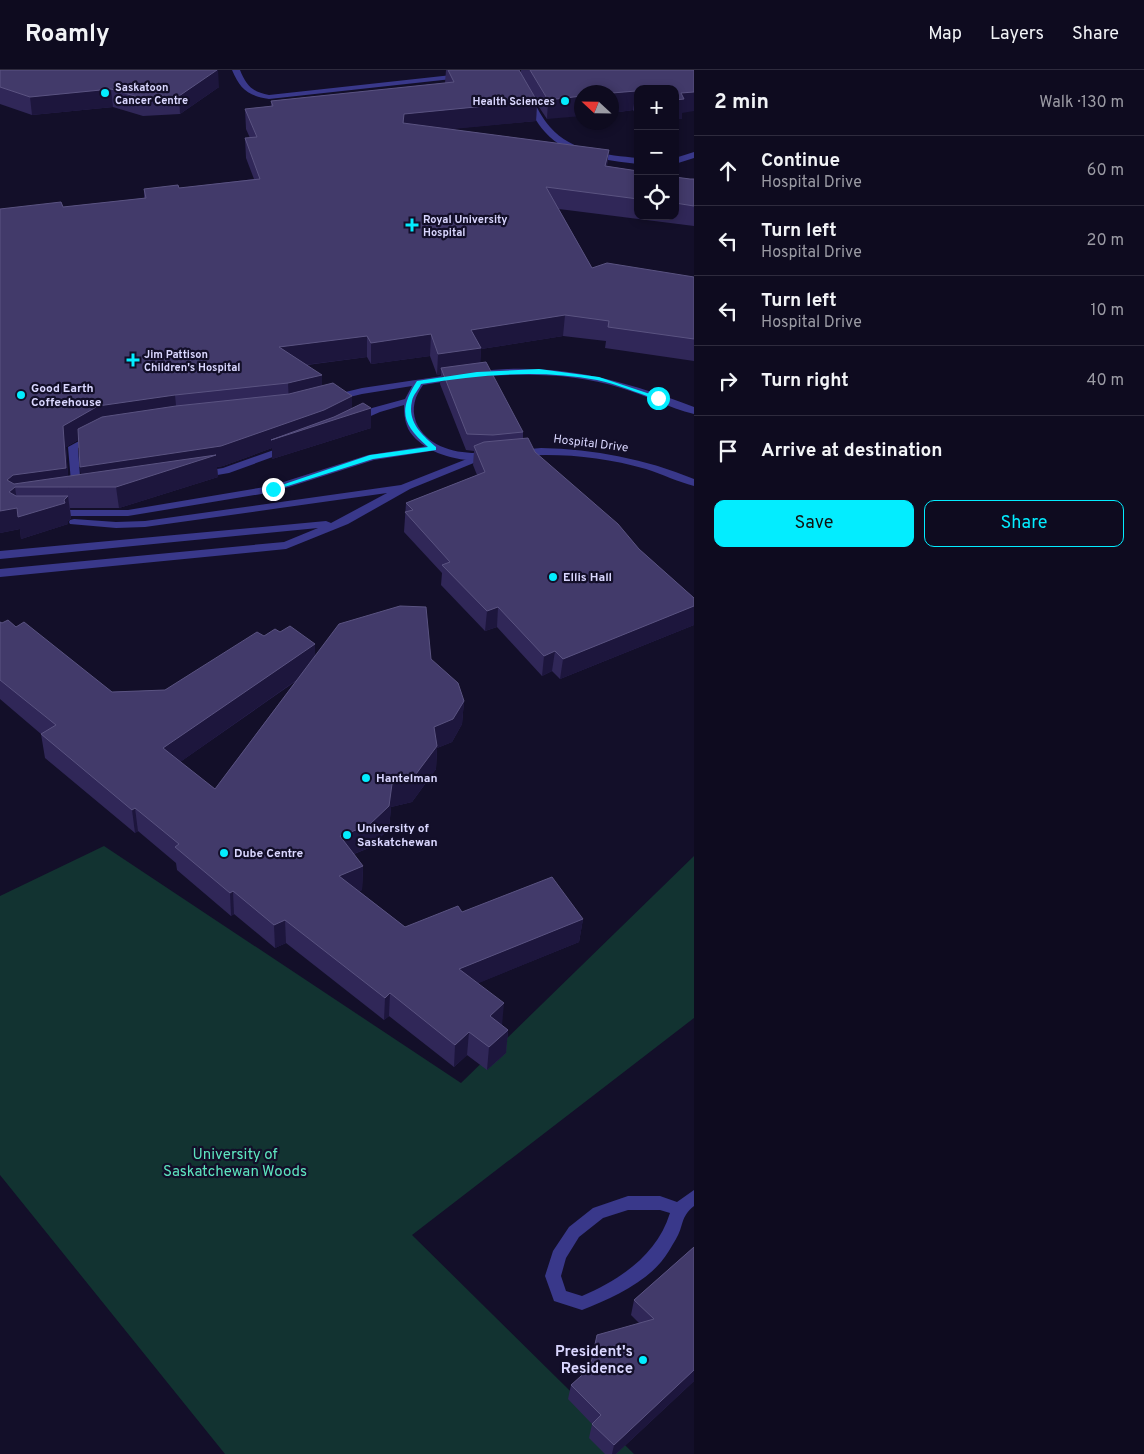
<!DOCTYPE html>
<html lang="en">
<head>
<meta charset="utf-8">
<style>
  body { margin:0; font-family:Overpass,sans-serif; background:#171428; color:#f1f3f6 }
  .controls { position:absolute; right:15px; top:15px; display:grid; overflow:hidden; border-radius:10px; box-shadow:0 2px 8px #0003 }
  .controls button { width:45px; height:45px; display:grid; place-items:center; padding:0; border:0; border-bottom:1px solid #2e2b3d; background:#0e0b1f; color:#f1f3f6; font:25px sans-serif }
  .compass { position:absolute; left:574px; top:15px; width:45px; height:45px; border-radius:50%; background:#0e0b1f; box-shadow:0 2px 8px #0003; rotate:292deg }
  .stop { position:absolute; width:15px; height:15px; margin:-11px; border:4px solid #03edff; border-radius:50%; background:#fff }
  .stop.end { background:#03edff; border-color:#fff; box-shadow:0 1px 5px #0008 }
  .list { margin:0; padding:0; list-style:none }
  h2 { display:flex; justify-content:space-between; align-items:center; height:65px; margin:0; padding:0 20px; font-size:21px }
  h2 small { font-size:16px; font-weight:400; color:#9b9ba4 }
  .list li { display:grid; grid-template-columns:32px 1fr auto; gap:15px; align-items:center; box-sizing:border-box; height:70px; padding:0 20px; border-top:1px solid #2e2b3d }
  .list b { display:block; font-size:19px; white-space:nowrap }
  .list p { margin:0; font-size:16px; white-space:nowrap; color:#9b9ba4 }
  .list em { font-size:16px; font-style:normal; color:#9b9ba4 }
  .actions { display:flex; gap:10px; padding:15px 20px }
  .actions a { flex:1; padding:11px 0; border:1px solid #03edff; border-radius:10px; text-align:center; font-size:18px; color:#03edff }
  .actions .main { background:#03edff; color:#111 }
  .icon { flex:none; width:28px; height:28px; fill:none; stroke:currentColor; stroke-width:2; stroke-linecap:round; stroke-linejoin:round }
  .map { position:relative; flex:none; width:694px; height:1384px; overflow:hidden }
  header { display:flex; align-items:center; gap:30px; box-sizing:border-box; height:70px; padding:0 25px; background:#0e0b1f; border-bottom:1px solid #2e2b3d }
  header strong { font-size:24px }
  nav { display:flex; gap:28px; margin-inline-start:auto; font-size:18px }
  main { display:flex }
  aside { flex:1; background:#0e0b1f }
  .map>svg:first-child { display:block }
</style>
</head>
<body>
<header>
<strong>Roamly</strong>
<nav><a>Map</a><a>Layers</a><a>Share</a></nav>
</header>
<main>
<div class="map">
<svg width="694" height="1384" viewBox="0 0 694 1384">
  <rect width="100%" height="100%" fill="#130f29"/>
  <polygon fill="#123331" points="104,776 461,1013 694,786 694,948 412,1165 634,1384 225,1384 0,1105 0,826"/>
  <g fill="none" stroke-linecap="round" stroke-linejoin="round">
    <g fill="#39388a" fill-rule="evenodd">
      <path d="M525,27H531C537,37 542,48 550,57C572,82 607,85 638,88V94C606,90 567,87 545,62C536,52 530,40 524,29Z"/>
      <polygon points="694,82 694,88 675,94 675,88"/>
      <polygon points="434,375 438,376 439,378 438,380 374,390 273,422 128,446 54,446 49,443 54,440 128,440 271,416 368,385"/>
      <polygon points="482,383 487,386 486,388 410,419 348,454 286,479 0,507 0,499 284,472 318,458 0,489 0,481 326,451 331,453 387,423 145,457 116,458 70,454 69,452 70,450 74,449 116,452 145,451 401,415"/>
    </g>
    <g fill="#39388a" fill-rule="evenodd">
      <path d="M232,0H240C246,15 252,22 269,25L461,4L465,6L461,8L269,29C248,26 240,19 232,0Z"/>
      <path d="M507,299C576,297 630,313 694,337V344C669,338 646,325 621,318C574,303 525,303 476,307L471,304L476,301Z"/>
      <path d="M456,304L460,305V309L423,315C415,326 411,338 416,352C426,375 452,383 476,383C483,383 489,381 494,386L493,388C466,395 426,385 410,362C405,354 404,345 404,335L380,342L357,352L352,349L372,338L405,329L412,316L362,324L333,331L328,328L329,326L362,318Z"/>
      <polygon points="92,364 97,367 96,369 78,378 81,421 76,424 72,423 68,377"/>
      <polygon points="288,375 292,376 293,378 292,380 229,403 200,408 195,405 200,402 223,398"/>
      <path d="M541,378C595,379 645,389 694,409V416C678,412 662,404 646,399C604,387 562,383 519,386L514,383L519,380Z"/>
      <path d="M694,1120V1136C680,1147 684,1156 676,1169C671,1177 667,1185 661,1192C643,1214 608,1230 582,1240L554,1231L545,1206L553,1181L569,1157L593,1138L628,1126H660L677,1132ZM628,1140H660L670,1143C657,1185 621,1209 582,1226L566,1221L561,1206L566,1188L579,1167L603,1148Z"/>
    </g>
  </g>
  <g fill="#302758" fill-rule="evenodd">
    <polygon points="0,0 219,17 180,44 143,46 113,37 32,45 0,34"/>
    <path d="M446,0H519L521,3V0H694L682,43V49L638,19V47L633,40L612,43V22L547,49L537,34L536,51L448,59L609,80L607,96L638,101V146H675V107L690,109H694V156L559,139L592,198L694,207V291L605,278L606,271L563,266L481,279L480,293L523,362V368L535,382L639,479L694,528V555L560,609L552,601L542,606L497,557L485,561L441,515L442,503L404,462L406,433L477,405L473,395L474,381L466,380L440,314L441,304L437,305L430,286L371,294L367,287L307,295L322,316L352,338L371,358L272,389V378L223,396L217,397L218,407L119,438H70L71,448L68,451V454L21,469L20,459L0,463V139L63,137L144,128V119L179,118L254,109L246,88L245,68H250L246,59L245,39L271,36V31L445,13ZM78,370L81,405L68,406L66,377Z"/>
    <path d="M0,552L2,553L16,557L112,622L165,620L264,566L315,585L431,589L464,631L462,654L452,672L437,678L436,699L412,732L391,737L389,759L369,778L354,784L363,796L362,820L359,821L405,857L462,842L583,849L579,872L478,913L502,955L508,960L506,983L487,1000L467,985L454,997L389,946L384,950L286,873L275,878L234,844L231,846L177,800L176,793L138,761L135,763L45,688L41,664L0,629ZM296,611L215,719L180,692Z"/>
    <polygon points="694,1177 694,1311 616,1384 605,1384 589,1368 592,1354 568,1329 571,1315 639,1253 631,1245 634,1230"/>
  </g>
  <g fill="#1d163d">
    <polygon points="217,0 218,0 219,17 180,44 179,26"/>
    <polygon points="111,19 113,37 32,45 30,27"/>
    <polygon points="636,21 633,40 612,43 612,23"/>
    <polygon points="694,22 694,41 682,43 682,49 675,49 675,30 681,23"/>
    <polygon points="582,26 582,46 547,49 548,30"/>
    <polygon points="537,31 536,51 403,64 404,44"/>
    <polygon points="609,80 606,100 605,96"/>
    <polygon points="565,245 563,266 481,279 480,299 441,298 441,304 437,305 438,284 471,260"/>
    <polygon points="431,264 430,286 371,294 371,273"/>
    <polygon points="367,266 367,287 280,298 279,277"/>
    <polygon points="322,305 322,326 289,334 288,313"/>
    <polygon points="175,325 177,346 100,357 66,377 69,419 69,417 15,417 18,438 64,430 68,426 71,448 68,451 68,454 21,469 20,459 0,463 0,441 7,410 63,356 98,336"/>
    <polygon points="352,326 352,344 371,338 371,358 272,389 272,378 223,396 217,397 218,407 119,438 116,417 83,417 80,397"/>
    <polygon points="694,536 694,555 560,609 563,589"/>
    <polygon points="498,537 497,557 485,561 487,541"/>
    <polygon points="315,574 315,597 166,702 163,678"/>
    <polygon points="555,581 552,601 542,606 544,586"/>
    <polygon points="464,631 462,654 452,672 437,678 436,699 412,732 391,737 389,759 369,778 340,789 340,766 392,714 434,657"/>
    <polygon points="135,738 138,761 135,763 132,740"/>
    <polygon points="363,796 362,820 339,829 339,806"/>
    <polygon points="233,821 234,844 231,846 230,823"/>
    <polygon points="583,849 579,872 457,922 459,899"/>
    <polygon points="285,850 286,873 275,878 274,855"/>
    <polygon points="390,923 389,946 384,950 385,928"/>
    <polygon points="504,933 502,956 490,946"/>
    <polygon points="508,960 506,983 487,1000 489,977"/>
    <polygon points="469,962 467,985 454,997 455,975"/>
    <polygon points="694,1300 694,1311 616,1384 612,1384 614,1375"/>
  </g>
  <g fill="#423a6a" stroke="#5a5381">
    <polygon points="0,0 217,0 179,26 141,28 111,19 30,27 0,17"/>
    <polygon points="448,0 519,0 537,31 404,44 403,53 609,80 605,96 638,101 638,129 546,117 592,198 607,193 694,207 694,269 608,257 609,251 565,245 471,260 481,278 438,284 431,264 371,273 367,266 279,277 322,305 288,313 175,325 98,336 63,356 66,398 13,405 7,410 14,414 216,385 116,417 15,417 9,422 16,426 68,426 64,430 65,433 18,447 17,438 0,441 0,139 61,132 63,137 146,128 144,119 178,115 179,118 260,109 245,68 257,67 245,39 273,36 271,31 454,12"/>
    <polygon points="530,0 694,0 694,22 681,23 684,29 675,30 675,19 638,19 638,24 636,21 612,23 612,22 582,22 582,26 548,30"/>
    <polygon points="675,107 690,109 694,109 694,136 675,133"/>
    <polygon points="486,292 523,362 493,365 467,364 441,298"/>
    <polygon points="333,313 352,326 324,340 221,376 80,397 78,359 102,347 176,336 289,324"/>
    <polygon points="363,333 371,338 271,370 334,347"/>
    <polygon points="528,368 535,382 618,454 639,479 694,528 694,536 563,589 555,581 544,586 498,537 487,541 442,495 450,492 405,442 413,440 406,433 485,402 474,376 484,372"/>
    <polygon points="400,536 426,537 431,589 458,613 464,631 453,649 434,657 437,676 413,708 392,714 389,736 369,755 340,766 363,796 339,806 405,857 458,836 462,842 552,807 583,849 459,899 504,933 490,946 508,960 489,977 469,962 455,975 390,923 385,928 285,850 274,855 233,821 230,823 175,777 179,774 135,738 132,740 41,664 56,655 0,610 0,552 2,553 8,550 16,557 24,552 112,622 165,620 257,562 264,566 275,559 280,562 290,556 315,574 163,678 215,719 339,554"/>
    <polygon points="694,1177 694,1300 614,1375 592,1354 601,1345 571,1315 590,1298 597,1265 654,1249 634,1230"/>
  </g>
  <path fill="#03edff" d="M539,299L599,307L662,328L656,329C637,323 617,314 597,310C538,299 480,305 421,314C419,319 413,325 412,331C407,352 422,365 436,377V380L373,389L275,420L270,419L370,385L428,377C402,354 398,341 417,311L477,302Z"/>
  <g fill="#03edff" stroke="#130f29" stroke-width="2">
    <circle cx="105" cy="23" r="5"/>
    <circle cx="565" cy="31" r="5"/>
    <path d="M409.5 147.5h5v5h5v5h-5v5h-5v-5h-5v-5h5z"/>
    <path d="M130.5 282.5h5v5h5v5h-5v5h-5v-5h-5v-5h5z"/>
    <circle cx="21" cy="325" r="5"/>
    <circle cx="553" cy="507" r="5"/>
    <circle cx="366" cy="708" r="5"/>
    <circle cx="347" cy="765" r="5"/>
    <circle cx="224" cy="783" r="5"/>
    <circle cx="643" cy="1290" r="5"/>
  </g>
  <g text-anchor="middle" stroke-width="4.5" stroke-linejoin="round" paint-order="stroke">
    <g font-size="11" font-weight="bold" fill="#dad7ff" stroke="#130f29" text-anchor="start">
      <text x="115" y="21">Saskatoon<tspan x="115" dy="13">Cancer Centre</tspan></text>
      <text x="555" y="35" text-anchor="end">Health Sciences</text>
      <text x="423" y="153">Royal University<tspan x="423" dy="13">Hospital</tspan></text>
      <text x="144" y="288">Jim Pattison<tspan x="144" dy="13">Children's Hospital</tspan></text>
    </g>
    <g font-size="12" font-weight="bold" fill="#dad7ff" stroke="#130f29" text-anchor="start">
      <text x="31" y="322">Good Earth<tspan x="31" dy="14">Coffeehouse</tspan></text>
      <text x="563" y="511">Ellis Hall</text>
      <text x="376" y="712">Hantelman</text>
      <text x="357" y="762">University of<tspan x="357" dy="14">Saskatchewan</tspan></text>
      <text x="234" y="787">Dube Centre</text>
    </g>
    <g font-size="12" fill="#dad7ff" stroke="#130f29">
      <text transform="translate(591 373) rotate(7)" y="4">Hospital Drive</text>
    </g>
    <g font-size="15" fill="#5de5bf" stroke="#130f29">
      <text x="235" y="1089">University of<tspan x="235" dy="17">Saskatchewan Woods</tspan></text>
    </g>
    <g font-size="15" font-weight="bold" fill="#dad7ff" stroke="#130f29" text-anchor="end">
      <text x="633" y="1286">President's<tspan x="633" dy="17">Residence</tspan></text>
    </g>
  </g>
</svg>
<div class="controls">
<button>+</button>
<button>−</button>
<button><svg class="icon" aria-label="locate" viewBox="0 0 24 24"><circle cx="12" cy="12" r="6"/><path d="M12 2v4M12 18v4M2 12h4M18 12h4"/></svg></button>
</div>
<svg class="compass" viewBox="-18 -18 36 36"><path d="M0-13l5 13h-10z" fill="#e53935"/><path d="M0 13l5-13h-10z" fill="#9b9ba4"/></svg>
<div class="stop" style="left:658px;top:328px"></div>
<div class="stop end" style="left:273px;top:419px"></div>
</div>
<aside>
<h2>2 min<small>Walk · 130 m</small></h2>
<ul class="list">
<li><svg class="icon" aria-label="ahead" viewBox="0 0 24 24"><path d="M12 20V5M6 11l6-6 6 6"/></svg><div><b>Continue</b><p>Hospital Drive</p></div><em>60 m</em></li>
<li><svg class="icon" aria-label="left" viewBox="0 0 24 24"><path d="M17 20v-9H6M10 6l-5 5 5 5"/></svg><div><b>Turn left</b><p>Hospital Drive</p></div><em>20 m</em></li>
<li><svg class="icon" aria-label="left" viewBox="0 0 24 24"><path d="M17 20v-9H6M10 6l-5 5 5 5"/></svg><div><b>Turn left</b><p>Hospital Drive</p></div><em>10 m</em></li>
<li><svg class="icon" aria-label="right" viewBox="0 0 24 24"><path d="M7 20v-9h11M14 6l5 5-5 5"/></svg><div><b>Turn right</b></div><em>40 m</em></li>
<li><svg class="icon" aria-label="arrive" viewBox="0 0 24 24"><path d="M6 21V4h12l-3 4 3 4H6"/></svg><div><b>Arrive at destination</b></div></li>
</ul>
<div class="actions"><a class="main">Save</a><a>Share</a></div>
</aside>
</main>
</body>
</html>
